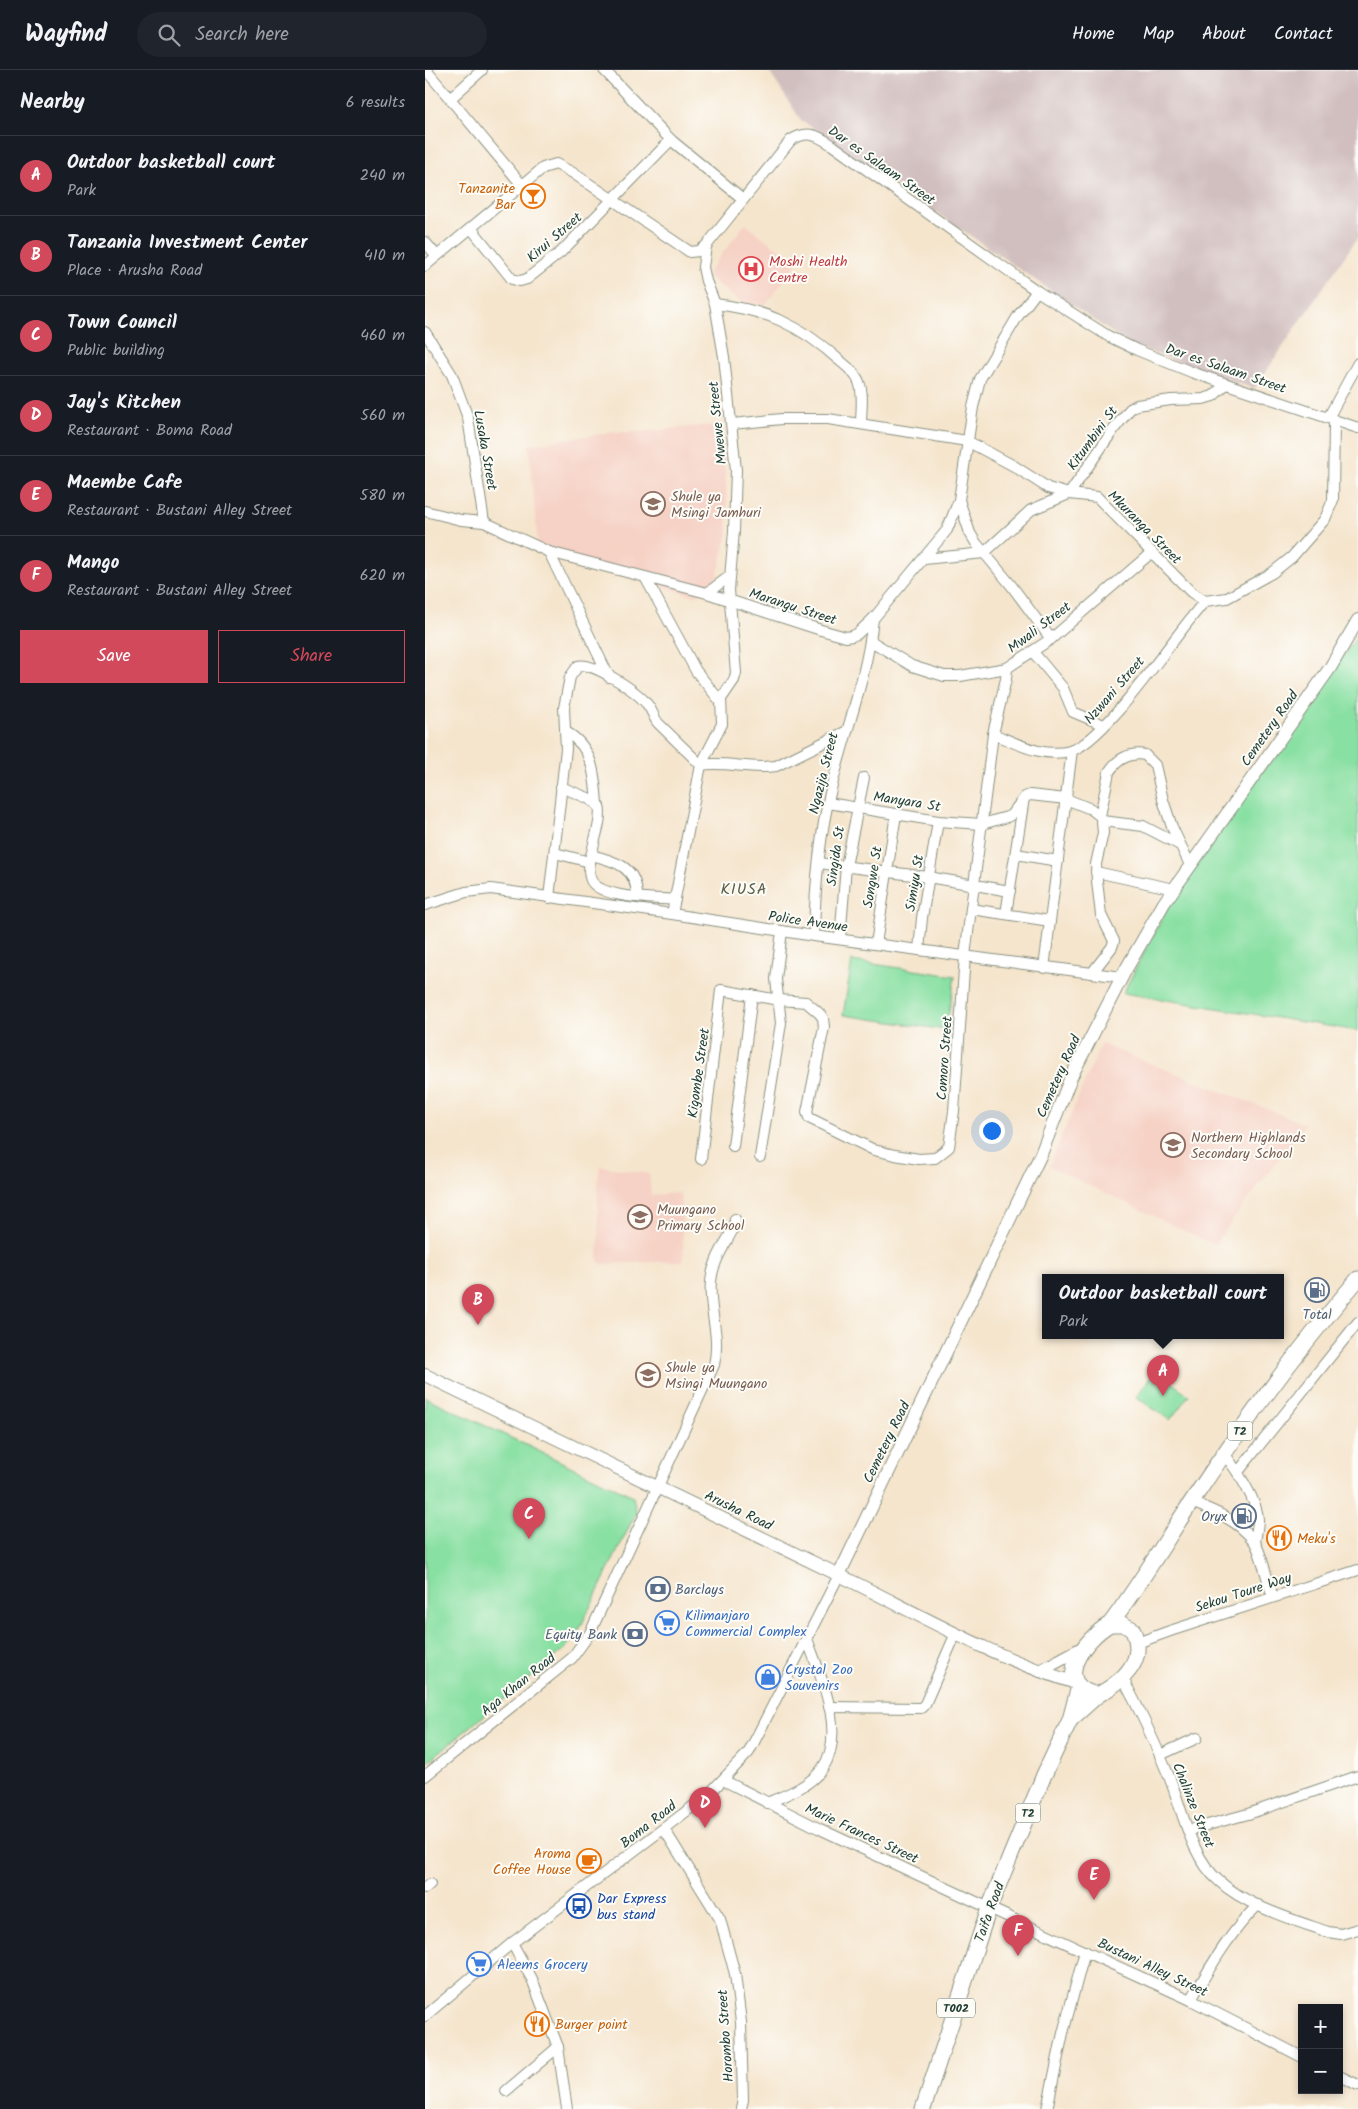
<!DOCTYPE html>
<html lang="en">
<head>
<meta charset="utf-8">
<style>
  body { margin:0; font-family:Kalam,sans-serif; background:#20242c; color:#f1f3f6 }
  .controls { position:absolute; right:15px; bottom:15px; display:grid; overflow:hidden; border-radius:0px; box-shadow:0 2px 8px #0003 }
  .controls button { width:45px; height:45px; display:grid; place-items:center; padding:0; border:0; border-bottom:1px solid #363941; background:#171b24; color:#f1f3f6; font:25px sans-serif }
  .you { position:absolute; left:566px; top:1060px; width:18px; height:18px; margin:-12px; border:4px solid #fff; border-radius:50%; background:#1a73e8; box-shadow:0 0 0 8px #1a73e833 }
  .badge { display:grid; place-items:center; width:32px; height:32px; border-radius:50%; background:#d1495b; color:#fff; font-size:16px; font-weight:700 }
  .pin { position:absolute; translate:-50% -41px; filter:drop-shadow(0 1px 2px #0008) }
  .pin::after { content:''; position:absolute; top:26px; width:18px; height:15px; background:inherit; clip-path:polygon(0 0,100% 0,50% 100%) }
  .popup { position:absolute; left:617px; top:1204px; width:242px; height:65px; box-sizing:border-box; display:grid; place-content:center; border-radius:0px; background:#171b24; filter:drop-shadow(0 1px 4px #0005); font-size:16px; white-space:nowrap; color:#9ea1a6 }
  .popup b { font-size:19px; color:#f1f3f6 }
  .popup::after { content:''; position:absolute; left:50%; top:100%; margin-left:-10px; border:10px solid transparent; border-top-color:#171b24 }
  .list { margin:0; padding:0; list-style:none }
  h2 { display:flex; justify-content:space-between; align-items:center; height:65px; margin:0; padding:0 20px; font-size:21px }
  h2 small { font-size:16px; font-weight:400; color:#9ea1a6 }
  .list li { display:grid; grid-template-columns:32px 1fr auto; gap:15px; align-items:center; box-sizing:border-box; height:80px; padding:0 20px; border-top:1px solid #363941 }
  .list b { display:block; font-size:19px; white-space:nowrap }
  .list p { margin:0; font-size:16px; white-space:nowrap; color:#9ea1a6 }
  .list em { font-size:16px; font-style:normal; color:#9ea1a6 }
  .actions { display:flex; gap:10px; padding:15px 20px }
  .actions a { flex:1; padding:11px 0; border:1px solid #d1495b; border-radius:0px; text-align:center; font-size:18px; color:#d1495b }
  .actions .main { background:#d1495b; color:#fff }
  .icon { flex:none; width:28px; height:28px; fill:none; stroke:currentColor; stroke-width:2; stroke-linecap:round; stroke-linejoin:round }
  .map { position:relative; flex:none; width:933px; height:2039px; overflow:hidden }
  header { display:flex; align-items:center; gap:30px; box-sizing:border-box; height:70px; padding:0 25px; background:#171b24; border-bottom:1px solid #363941 }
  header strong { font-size:24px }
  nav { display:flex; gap:28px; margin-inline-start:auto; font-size:18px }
  .search { width:350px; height:45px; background:#20242c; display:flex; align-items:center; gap:12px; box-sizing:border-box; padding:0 18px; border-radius:28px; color:#9ea1a6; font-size:19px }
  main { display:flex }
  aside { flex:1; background:#171b24 }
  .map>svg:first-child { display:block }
</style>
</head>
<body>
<header>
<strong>Wayfind</strong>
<div class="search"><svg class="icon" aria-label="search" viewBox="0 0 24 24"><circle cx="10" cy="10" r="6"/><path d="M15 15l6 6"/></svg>Search here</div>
<nav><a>Home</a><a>Map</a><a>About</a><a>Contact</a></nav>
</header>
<main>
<aside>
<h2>Nearby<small>6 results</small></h2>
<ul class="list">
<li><span class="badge">A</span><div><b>Outdoor basketball court</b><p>Park</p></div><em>240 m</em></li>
<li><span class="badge">B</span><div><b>Tanzania Investment Center</b><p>Place · Arusha Road</p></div><em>410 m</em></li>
<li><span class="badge">C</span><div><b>Town Council</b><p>Public building</p></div><em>460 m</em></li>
<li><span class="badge">D</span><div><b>Jay's Kitchen</b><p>Restaurant · Boma Road</p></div><em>560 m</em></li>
<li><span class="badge">E</span><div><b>Maembe Cafe</b><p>Restaurant · Bustani Alley Street</p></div><em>580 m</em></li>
<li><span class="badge">F</span><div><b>Mango</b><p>Restaurant · Bustani Alley Street</p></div><em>620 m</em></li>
</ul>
<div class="actions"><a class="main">Save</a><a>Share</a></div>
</aside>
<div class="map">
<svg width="933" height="2039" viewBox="0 0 933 2039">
  <rect width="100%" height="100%" fill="#fdfcf7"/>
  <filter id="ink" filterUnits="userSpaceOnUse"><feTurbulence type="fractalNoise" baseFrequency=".02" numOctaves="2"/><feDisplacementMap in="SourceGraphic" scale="10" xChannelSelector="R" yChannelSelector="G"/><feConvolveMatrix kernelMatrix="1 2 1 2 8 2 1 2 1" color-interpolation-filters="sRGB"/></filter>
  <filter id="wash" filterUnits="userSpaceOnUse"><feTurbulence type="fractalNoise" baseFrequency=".0096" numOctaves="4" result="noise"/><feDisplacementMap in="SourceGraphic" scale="20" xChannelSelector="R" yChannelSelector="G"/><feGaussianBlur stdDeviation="1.12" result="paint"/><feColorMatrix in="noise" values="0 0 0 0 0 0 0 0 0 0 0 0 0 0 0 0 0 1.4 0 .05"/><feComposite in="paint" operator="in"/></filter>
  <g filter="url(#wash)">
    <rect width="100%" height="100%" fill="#f5e5cd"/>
    <g fill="#f6d1c5">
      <polygon points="320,154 372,193 341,234 317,233 281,205"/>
      <polygon points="298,354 303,464 290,514 270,526 186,503 113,477 104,375 188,362 213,362"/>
      <polygon points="676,974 880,1054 789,1175 624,1096"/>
      <polygon points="175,1096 224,1104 226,1125 255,1123 259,1191 177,1194 173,1191 174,1168 172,1117"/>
    </g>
    <polygon fill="#d1bfbf" points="343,0 933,0 933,167 829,319 704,274 376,50"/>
    <g fill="#89e0a3" stroke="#548e6c">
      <polygon points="933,565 933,961 698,923 743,837"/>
      <polygon points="427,891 530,906 521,960 418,945"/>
      <polygon points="730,1301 764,1325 745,1350 711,1327"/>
      <polygon points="0,1327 208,1426 211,1443 153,1562 139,1580 0,1694"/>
    </g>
  </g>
  <g filter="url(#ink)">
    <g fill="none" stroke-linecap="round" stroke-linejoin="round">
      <defs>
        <g id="minor">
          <polyline points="1,0 97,115"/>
          <polyline points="179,0 246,70 318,129"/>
          <polyline points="26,28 57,0"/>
          <polyline points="46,158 87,209 95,211 102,209 136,182 246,70"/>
          <polyline points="0,172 11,185"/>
          <path d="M0,196L118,98L131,94L148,103L265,182L274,181L281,176L366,70C383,60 392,65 407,75L612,221L683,266L712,280L769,303L933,358"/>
          <path d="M290,234C342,240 375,255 414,290C421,296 431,303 434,312C439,324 436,341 436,354"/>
          <polyline points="0,262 27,305 43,348 59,452"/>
          <polyline points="903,348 933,293"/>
          <polyline points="307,354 357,349 403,349 542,371 589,396 623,418 644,424 672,427 766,522 780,531 802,528 847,503 867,487 900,449 908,430 909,350"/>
          <polyline points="534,430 545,463 551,473 586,515 626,569"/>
          <polyline points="0,441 36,450 59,452 124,482 282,523 396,560 421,567 427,566 432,564 448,549 522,460 534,430 548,337 555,309 593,246 612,221"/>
          <polyline points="124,482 184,607"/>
          <polyline points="499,489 559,483 606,440 644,424 689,359 705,339 712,335 746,330 778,329 788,326 801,314"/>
          <polyline points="220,507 271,601 296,632"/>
          <polyline points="282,523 305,506"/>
          <polyline points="446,571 487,596 519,606 535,606 582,598 626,569 726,483"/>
          <polyline points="608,582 638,618 648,642 679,655"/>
          <path d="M141,662C168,677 170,705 172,734"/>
          <path d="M568,664C593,674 618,688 645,681C681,671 751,563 780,531"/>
          <path d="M136,717L163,728L174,736C177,747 172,762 169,773C167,784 162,797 165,807C169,829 231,828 250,830"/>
          <polyline points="403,733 513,751 557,754 582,747 586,745 600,727 605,725 641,729 666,739 675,746 677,751 678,763 671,794 672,811 676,845 689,871 687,877 667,903"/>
          <path d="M675,746L684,702C692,689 705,682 720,685L730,695L738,730L747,757L765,795"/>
          <polyline points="677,751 718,756 755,775"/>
          <polyline points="130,783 165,792"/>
          <polyline points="591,784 633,791"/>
          <path d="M166,785C191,791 212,797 212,827"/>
          <polyline points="394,793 503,807 585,821"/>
          <polyline points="671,802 749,819"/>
          <path d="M124,828L141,679L139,638L145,607L153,596C167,591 211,621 221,633C227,639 228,647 233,653L276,695C301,691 326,700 351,696L422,661"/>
          <polyline points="0,835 41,822 66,819 247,844 389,866 697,907"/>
          <polyline points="546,839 625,851"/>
          <polyline points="247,844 276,695 297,654 296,629 309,610 311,603 304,520 309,461 311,400 299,287 290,234 281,211 278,197 281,176"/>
          <polyline points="581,844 599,728"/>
          <path d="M389,866C390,817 394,767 406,719C420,662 442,607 448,549"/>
          <polyline points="415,869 421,796 439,708"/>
          <polyline points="451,874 471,744"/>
          <polyline points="494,880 497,848 513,751"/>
          <polyline points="619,898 647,680"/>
          <polyline points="308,1076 327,925"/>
          <polyline points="335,1087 356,953 351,909 357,861"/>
          <polyline points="276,1089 296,920 354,930 381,932 394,943 398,948 399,957 382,1042 384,1048 449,1080 470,1085 494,1089 510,1088 524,1077 529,1041 540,886 568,664 581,609 582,598"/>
          <path d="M799,1383C811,1400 832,1429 833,1449C833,1456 831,1465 830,1472"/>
          <polyline points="813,1402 933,1252"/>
          <path d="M766,1432C789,1441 813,1450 829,1471C836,1480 843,1514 848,1527"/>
          <polyline points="712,1573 745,1561 933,1500"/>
          <path d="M698,1609C716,1642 731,1675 745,1709C758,1742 766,1787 794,1811C821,1836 869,1850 903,1862L916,1864L933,1859"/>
          <polyline points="404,1637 496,1638 500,1634 531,1563"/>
          <polyline points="735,1685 772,1668"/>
          <path d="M0,1706L147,1588L165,1563L289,1295C296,1263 283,1241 286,1211C288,1190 301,1174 310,1155V1149"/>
          <polyline points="298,1710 395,1759 564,1838 766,1930 877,1987"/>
          <path d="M342,1733C361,1725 385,1716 397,1699C423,1663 394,1603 381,1566"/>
          <polyline points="239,1759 295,1849 310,1904 316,1952 318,2030 316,2039"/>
          <polyline points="764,1760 823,1744 933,1706"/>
          <polyline points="0,1818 5,1814"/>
          <polyline points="87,1873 107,1909 133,1977 142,2039"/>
          <path d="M766,1930C786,1896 805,1862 833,1835"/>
          <polyline points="0,1946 87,1873 283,1725 324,1682 414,1505"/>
          <polyline points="914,2006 933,2015"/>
          <polyline points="81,2021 133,1977"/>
          <polyline points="622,2039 638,1963 660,1881"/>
        </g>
        <g id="major">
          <path d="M0,1305C138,1372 277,1438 414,1505C492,1543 568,1588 651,1613"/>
          <polyline points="414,1505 616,1084 646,1007 700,901 739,833 905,598 933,550"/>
          <polyline points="615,1601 659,1577"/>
        </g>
        <g id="highway">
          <path d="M685,1554C715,1514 740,1472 767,1431C818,1354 873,1279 933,1209"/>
          <path d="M685,1554H697L707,1559C723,1590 698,1611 673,1625C624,1615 660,1568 685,1554Z"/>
          <polyline points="645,1650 673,1625"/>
          <polyline points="498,2039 564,1838 619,1705 645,1650 654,1616"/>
        </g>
      </defs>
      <use href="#minor" stroke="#8a9180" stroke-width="12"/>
      <use href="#major" stroke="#8a9180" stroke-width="14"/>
      <use href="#highway" stroke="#8a9180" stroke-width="17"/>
      <use href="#minor" stroke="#fff" stroke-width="10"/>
      <use href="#major" stroke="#fff" stroke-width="12"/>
      <use href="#highway" stroke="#fff" stroke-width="15"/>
    </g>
  </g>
  <defs>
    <symbol id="bar-ring" viewBox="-11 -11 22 22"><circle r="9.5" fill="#fdfcf7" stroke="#e8710a" stroke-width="1.5"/><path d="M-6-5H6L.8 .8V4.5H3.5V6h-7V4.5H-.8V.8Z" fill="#e8710a"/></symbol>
    <symbol id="hospital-ring" viewBox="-11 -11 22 22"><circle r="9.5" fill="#fdfcf7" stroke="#e0444e" stroke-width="1.5"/><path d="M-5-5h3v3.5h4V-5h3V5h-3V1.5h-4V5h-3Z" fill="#e0444e"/></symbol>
    <symbol id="school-ring" viewBox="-11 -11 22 22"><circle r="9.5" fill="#fdfcf7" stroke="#8d6e63" stroke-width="1.5"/><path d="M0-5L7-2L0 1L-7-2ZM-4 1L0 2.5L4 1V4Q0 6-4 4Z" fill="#8d6e63"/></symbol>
    <symbol id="fuel-ring" viewBox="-11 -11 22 22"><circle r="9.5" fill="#fdfcf7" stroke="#5c6f8a" stroke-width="1.5"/><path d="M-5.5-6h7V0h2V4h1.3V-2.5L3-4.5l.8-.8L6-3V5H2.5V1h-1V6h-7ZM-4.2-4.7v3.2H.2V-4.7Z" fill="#5c6f8a"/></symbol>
    <symbol id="restaurant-ring" viewBox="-11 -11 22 22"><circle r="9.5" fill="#fdfcf7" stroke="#e8710a" stroke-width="1.5"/><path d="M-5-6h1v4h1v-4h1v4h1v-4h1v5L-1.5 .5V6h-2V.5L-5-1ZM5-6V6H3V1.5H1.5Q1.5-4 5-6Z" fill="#e8710a"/></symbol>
    <symbol id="bank-ring" viewBox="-11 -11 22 22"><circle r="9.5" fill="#fdfcf7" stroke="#5c6f8a" stroke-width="1.5"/><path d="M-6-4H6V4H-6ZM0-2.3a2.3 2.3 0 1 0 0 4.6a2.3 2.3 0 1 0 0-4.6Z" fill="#5c6f8a"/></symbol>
    <symbol id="supermarket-ring" viewBox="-11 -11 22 22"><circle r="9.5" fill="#fdfcf7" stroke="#3f7fe0" stroke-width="1.5"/><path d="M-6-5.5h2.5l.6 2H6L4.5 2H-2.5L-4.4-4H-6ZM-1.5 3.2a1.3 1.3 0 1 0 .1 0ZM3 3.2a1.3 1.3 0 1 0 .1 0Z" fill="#3f7fe0"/></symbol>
    <symbol id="shop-ring" viewBox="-11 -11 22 22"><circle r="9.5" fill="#fdfcf7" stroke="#3f7fe0" stroke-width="1.5"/><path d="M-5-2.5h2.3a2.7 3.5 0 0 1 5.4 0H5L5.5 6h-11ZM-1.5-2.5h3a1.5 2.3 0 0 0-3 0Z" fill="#3f7fe0"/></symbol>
    <symbol id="cafe-ring" viewBox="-11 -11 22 22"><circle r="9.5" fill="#fdfcf7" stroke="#e8710a" stroke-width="1.5"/><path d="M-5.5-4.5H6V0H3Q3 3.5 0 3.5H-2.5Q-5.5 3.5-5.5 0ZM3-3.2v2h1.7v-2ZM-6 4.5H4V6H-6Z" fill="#e8710a"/></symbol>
    <symbol id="bus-ring" viewBox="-11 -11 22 22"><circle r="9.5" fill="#fdfcf7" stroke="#1a4fb4" stroke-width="1.5"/><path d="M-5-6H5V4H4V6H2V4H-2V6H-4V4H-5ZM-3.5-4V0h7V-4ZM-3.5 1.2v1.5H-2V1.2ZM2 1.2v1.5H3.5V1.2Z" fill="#1a4fb4"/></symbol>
  </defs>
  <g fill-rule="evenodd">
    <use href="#bar-ring" x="94" y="112" width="28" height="28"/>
    <use href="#hospital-ring" x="312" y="185" width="28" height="28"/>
    <use href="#school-ring" x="214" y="420" width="28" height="28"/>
    <use href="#school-ring" x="734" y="1061" width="28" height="28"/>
    <use href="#school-ring" x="201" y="1133" width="28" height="28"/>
    <use href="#fuel-ring" x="878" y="1206" width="28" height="28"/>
    <use href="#school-ring" x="209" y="1291" width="28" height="28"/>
    <use href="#fuel-ring" x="805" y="1432" width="28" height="28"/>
    <use href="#restaurant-ring" x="840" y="1454" width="28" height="28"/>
    <use href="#bank-ring" x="219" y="1505" width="28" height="28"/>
    <use href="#supermarket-ring" x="228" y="1539" width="28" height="28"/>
    <use href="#bank-ring" x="196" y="1550" width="28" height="28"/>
    <use href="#shop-ring" x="329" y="1593" width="28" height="28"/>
    <use href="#cafe-ring" x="150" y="1777" width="28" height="28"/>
    <use href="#bus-ring" x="140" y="1822" width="28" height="28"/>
    <use href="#supermarket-ring" x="40" y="1880" width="28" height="28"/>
    <use href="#restaurant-ring" x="98" y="1940" width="28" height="28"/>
  </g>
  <g text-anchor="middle" stroke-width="4" stroke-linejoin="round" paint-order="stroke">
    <g fill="#fdfcf7" stroke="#62766e" stroke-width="1">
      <rect x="802.5" y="1351.5" width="25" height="19" rx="4"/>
      <rect x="590.5" y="1733.5" width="25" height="19" rx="4"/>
      <rect x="512" y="1928.5" width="38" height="19" rx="4"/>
    </g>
    <g font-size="12" font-weight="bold" fill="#1f3d34">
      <text x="815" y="1365">T2</text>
      <text x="603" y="1747">T2</text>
      <text x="531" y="1942">T002</text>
    </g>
    <g font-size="14" fill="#1f3d34" stroke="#fdfcf7">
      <text transform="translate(457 95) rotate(35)" y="5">Dar es Salaam Street</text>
      <text transform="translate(129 167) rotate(-41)" y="5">Kirui Street</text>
      <text transform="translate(801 298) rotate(19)" y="5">Dar es Salaam Street</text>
      <text transform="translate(292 353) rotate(-96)" y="5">Mwewe Street</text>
      <text transform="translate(667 368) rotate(-54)" y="5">Kitumbini St</text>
      <text transform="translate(61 380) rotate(80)" y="5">Lusaka Street</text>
      <text transform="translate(720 457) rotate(45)" y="5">Mkuranga Street</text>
      <text transform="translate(368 536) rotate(18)" y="5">Marangu Street</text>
      <text transform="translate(614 557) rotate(-37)" y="5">Mwali Street</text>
      <text transform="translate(689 620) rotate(-49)" y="5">Nzwani Street</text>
      <text transform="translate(844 658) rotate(-55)" y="5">Cemetery Road</text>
      <text transform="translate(398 703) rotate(-76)" y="5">Ngazija Street</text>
      <text transform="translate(482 731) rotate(9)" y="5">Manyara St</text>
      <text transform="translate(410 786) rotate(-82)" y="5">Singida St</text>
      <text transform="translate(447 807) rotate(-81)" y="5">Songwe St</text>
      <text transform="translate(489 813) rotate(-81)" y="5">Simiyu St</text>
      <text transform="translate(383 851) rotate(8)" y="5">Police Avenue</text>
      <text transform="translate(519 988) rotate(-86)" y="5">Comoro Street</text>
      <text transform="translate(273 1003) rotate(-82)" y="5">Kigombe Street</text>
      <text transform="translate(633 1006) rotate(-66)" y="5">Cemetery Road</text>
      <text transform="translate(461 1372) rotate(-64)" y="5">Cemetery Road</text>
      <text transform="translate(314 1440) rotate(26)" y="5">Arusha Road</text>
      <text transform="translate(818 1522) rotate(-18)" y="5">Sekou Toure Way</text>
      <text transform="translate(93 1614) rotate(-39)" y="5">Aga Khan Road</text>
      <text transform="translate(769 1735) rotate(68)" y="5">Chalinze Street</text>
      <text transform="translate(223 1754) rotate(-38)" y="5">Boma Road</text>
      <text transform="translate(437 1763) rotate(25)" y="5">Marie Frances Street</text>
      <text transform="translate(564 1842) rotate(-70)" y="5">Taifa Road</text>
      <text transform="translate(728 1897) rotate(25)" y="5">Bustani Alley Street</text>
      <text transform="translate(300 1966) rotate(-94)" y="5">Horombo Street</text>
    </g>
    <g font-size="14" fill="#c56008" stroke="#fdfcf7" text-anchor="end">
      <text x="90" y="123">Tanzanite<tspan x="90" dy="16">Bar</tspan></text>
      <text x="872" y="1473" text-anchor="start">Meku's</text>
      <text x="146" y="1788">Aroma<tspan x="146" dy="16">Coffee House</tspan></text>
      <text x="130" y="1959" text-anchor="start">Burger point</text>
    </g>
    <g font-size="14" fill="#be3a42" stroke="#fdfcf7" text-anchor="start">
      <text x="344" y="196">Moshi Health<tspan x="344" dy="16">Centre</tspan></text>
    </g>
    <g font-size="14" fill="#785e54" stroke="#fdfcf7" text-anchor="start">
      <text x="246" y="431">Shule ya<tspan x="246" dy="16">Msingi Jamhuri</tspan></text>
      <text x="766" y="1072">Northern Highlands<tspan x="766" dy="16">Secondary School</tspan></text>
      <text x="232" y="1144">Muungano<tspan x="232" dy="16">Primary School</tspan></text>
      <text x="240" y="1302">Shule ya<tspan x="240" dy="16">Msingi Muungano</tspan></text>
    </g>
    <g font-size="14" fill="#4e5e75" stroke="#fdfcf7" text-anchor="end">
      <text x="892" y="1249" text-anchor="middle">Total</text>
      <text x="802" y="1451">Oryx</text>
      <text x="250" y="1524" text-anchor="start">Barclays</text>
      <text x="192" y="1569">Equity Bank</text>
    </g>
    <g font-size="14" fill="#366cbe" stroke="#fdfcf7" text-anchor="start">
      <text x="260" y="1550">Kilimanjaro<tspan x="260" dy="16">Commercial Complex</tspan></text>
      <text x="360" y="1604">Crystal Zoo<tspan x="360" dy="16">Souvenirs</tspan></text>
      <text x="72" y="1899">Aleems Grocery</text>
    </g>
    <g font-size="14" fill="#164399" stroke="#fdfcf7" text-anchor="start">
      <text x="172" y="1833">Dar Express<tspan x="172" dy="16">bus stand</tspan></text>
    </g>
    <g font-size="16" letter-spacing="1" fill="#5d624a" stroke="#fdfcf7">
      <text x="319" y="824">KIUSA</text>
    </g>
  </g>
</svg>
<div class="controls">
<button>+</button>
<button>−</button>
</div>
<div class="you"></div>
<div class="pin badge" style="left:738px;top:1326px">A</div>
<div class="popup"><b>Outdoor basketball court</b>Park</div>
<div class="pin badge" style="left:53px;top:1255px">B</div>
<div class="pin badge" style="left:104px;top:1469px">C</div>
<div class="pin badge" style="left:280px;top:1758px">D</div>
<div class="pin badge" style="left:669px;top:1830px">E</div>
<div class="pin badge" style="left:593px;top:1886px">F</div>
</div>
</main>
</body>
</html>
